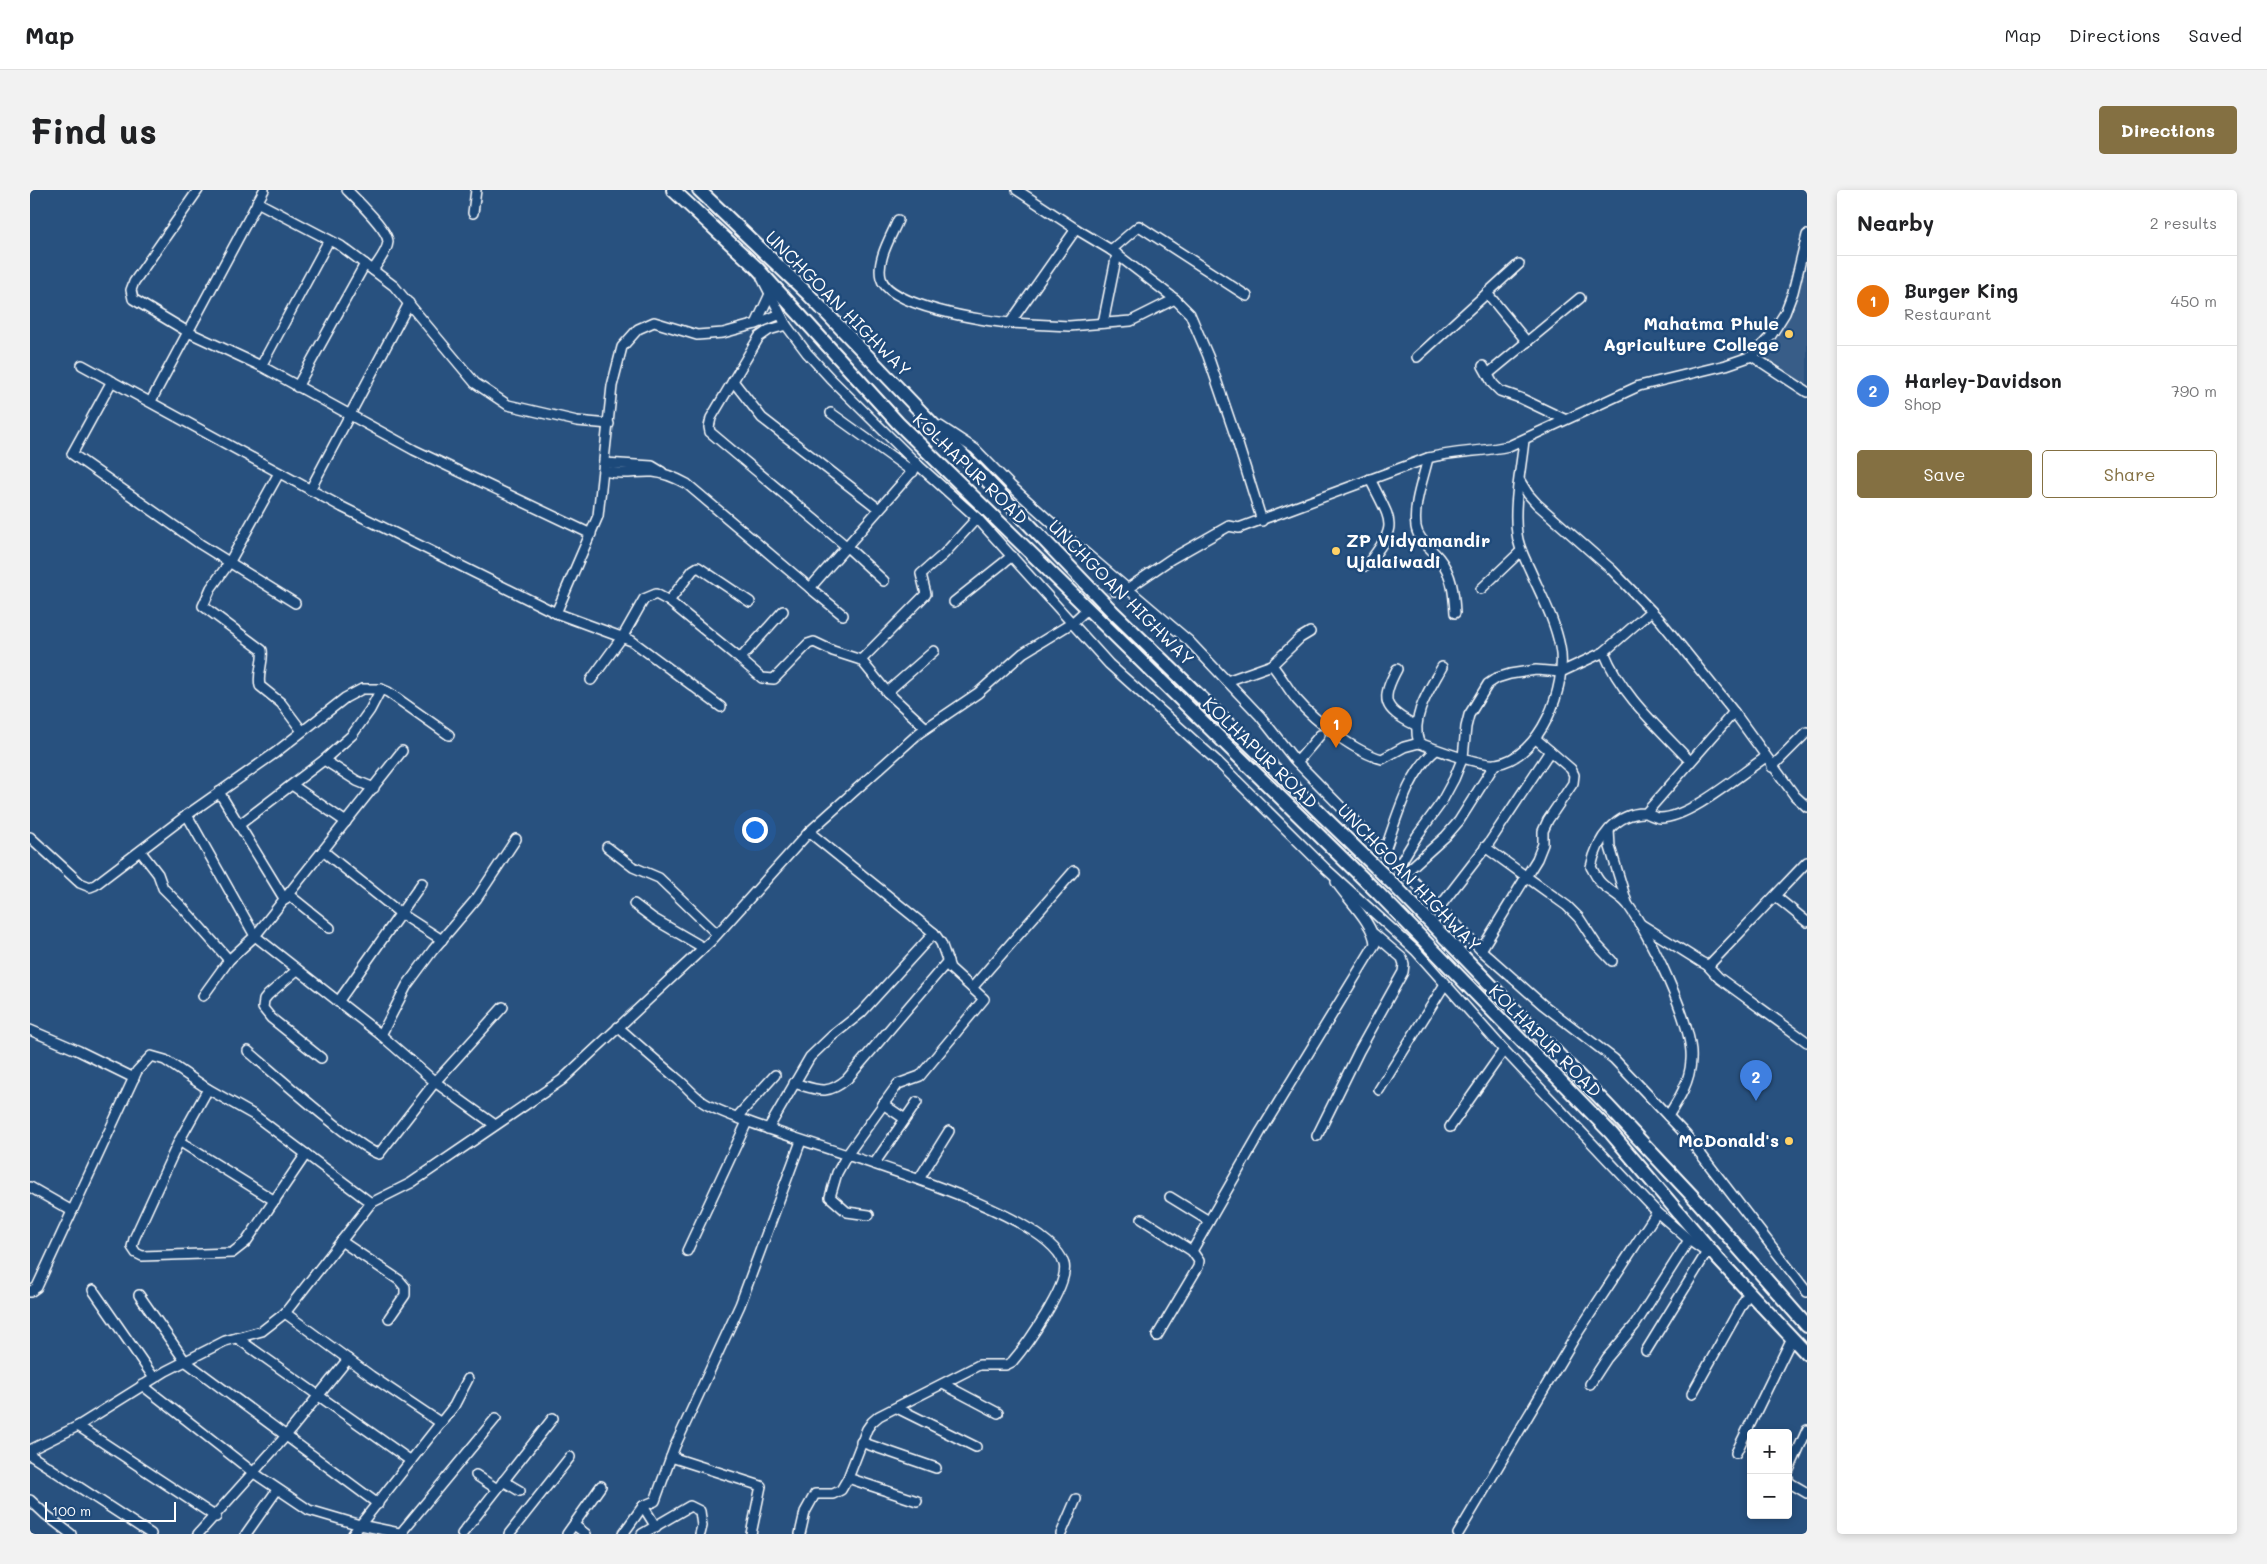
<!DOCTYPE html>
<html lang="en">
<head>
<meta charset="utf-8">
<style>
  body { margin:0; font-family:Mali,sans-serif; background:#f2f2f2; color:#202124 }
  .controls { position:absolute; right:15px; bottom:15px; display:grid; overflow:hidden; border-radius:5px; box-shadow:0 2px 8px #0003 }
  .controls button { width:45px; height:45px; display:grid; place-items:center; padding:0; border:0; border-bottom:1px solid #e0e0e0; background:#fff; color:#202124; font:25px sans-serif }
  .scale { position:absolute; left:15px; bottom:12px; width:131px; box-sizing:border-box; padding-left:5px; border:2px solid #fff; border-top:0; font-size:14px; line-height:18px; white-space:nowrap; color:#fff; -webkit-text-stroke:4px #1f4a7a; paint-order:stroke }
  .you { position:absolute; left:724px; top:639px; width:18px; height:18px; margin:-12px; border:4px solid #fff; border-radius:50%; background:#1a73e8; box-shadow:0 0 0 8px #1a73e833 }
  .badge { display:grid; place-items:center; width:32px; height:32px; border-radius:50%; background:#847042; color:#fff; font-size:16px; font-weight:700 }
  .pin { position:absolute; translate:-50% -41px; filter:drop-shadow(0 1px 2px #0008) }
  .pin::after { content:''; position:absolute; top:26px; width:18px; height:15px; background:inherit; clip-path:polygon(0 0,100% 0,50% 100%) }
  .list { margin:0; padding:0; list-style:none }
  h2 { display:flex; justify-content:space-between; align-items:center; height:65px; margin:0; padding:0 20px; font-size:21px }
  h2 small { font-size:16px; font-weight:400; color:#757577 }
  .list li { display:grid; grid-template-columns:32px 1fr auto; gap:15px; align-items:center; box-sizing:border-box; height:90px; padding:0 20px; border-top:1px solid #e0e0e0 }
  .list b { display:block; font-size:19px; white-space:nowrap }
  .list p { margin:0; font-size:16px; white-space:nowrap; color:#757577 }
  .list em { font-size:16px; font-style:normal; color:#757577 }
  .actions { display:flex; gap:10px; padding:15px 20px }
  .actions a { flex:1; padding:11px 0; border:1px solid #847042; border-radius:5px; text-align:center; font-size:18px; color:#847042 }
  .actions .main { background:#847042; color:#fff }
  .map { position:relative; flex:none; width:1777px; height:1344px; overflow:hidden; border-radius:5px }
  header { display:flex; align-items:center; gap:30px; box-sizing:border-box; height:70px; padding:0 25px; background:#fff; border-bottom:1px solid #e0e0e0 }
  header strong { font-size:24px }
  nav { display:flex; gap:28px; margin-inline-start:auto; font-size:18px }
  .intro { display:flex; align-items:center; justify-content:space-between; box-sizing:border-box; height:120px; padding:0 30px }
  h1 { margin:0; font-size:35px }
  .button { padding:12px 22px; border-radius:5px; background:#847042; color:#fff; font-size:18px; font-weight:700 }
  main { display:flex; gap:30px; padding:0 30px }
  aside { flex:1; background:#fff; border-radius:5px; box-shadow:0 2px 8px #0003 }
  .map>svg:first-child { display:block }
</style>
</head>
<body>
<header>
<strong>Map</strong>
<nav><a>Map</a><a>Directions</a><a>Saved</a></nav>
</header>
<div class="intro"><h1>Find us</h1><a class="button">Directions</a></div>
<main>
<div class="map">
<svg width="1777" height="1344" viewBox="0 0 1777 1344">
  <rect width="100%" height="100%" fill="#28517f"/>
  <filter id="ink" filterUnits="userSpaceOnUse"><feTurbulence type="fractalNoise" baseFrequency=".02" numOctaves="2"/><feDisplacementMap in="SourceGraphic" scale="10" xChannelSelector="R" yChannelSelector="G"/><feConvolveMatrix kernelMatrix="1 2 1 2 8 2 1 2 1" color-interpolation-filters="sRGB"/></filter>
  <g filter="url(#ink)">
    <polygon fill="#375d88" points="1777,78 1777,197 1722,166 1759,123"/>
    <g fill="none" stroke-linecap="round" stroke-linejoin="round">
      <polyline stroke="#486b92" stroke-width="9" stroke-dasharray="9 4.5" stroke-linecap="butt" points="1054,422 1085,401"/>
      <defs>
        <g id="minor">
          <polyline points="168,0 104,92 101,100 103,109 158,142 231,176 384,260 561,344"/>
          <path d="M317,0C327,10 358,40 358,52C357,62 348,72 343,80"/>
          <polyline points="227,12 311,56 364,96 445,193 478,215 547,231 579,234"/>
          <polyline points="443,23 446,0"/>
          <path d="M868,30C862,45 846,70 851,88C858,116 954,131 980,133L1046,39L987,0"/>
          <polyline points="1046,39 1081,60 1145,109 1160,124 1178,166 1207,251 1232,331"/>
          <polyline points="1081,60 1109,36 1217,106"/>
          <polyline points="732,88 756,135 777,163 801,189 888,275 947,328 1079,474 1188,572 1295,678 1386,761 1474,860 1627,1022 1659,1050 1679,1064"/>
          <polyline points="1457,103 1497,152"/>
          <polyline points="980,133 1039,136 1101,131 1145,109"/>
          <polyline points="1073,133 1087,64"/>
          <polyline points="726,134 748,125 751,126"/>
          <polyline points="756,135 739,140 729,147 681,228 679,237 680,242 816,356 854,391"/>
          <polyline points="1722,166 1777,202"/>
          <polyline points="1387,167 1489,74"/>
          <polyline points="52,175 312,317 526,423 568,326 582,196 592,157 608,139 624,132 667,145 693,143 726,134 740,104"/>
          <polyline points="231,176 299,50"/>
          <polyline points="1453,176 1463,194 1470,201 1490,208 1534,229"/>
          <polyline points="1458,184 1550,108"/>
          <polyline points="82,191 42,264 170,354 265,413"/>
          <polyline points="703,191 732,228 849,319"/>
          <polyline points="267,197 335,74"/>
          <polyline points="121,211 234,0"/>
          <polyline points="801,223 883,282"/>
          <polyline points="910,236 945,259 980,295 1045,354 1159,451 1230,526 1264,569 1451,760 1512,814 1584,869 1656,945 1777,1102"/>
          <path d="M1398,268C1393,290 1383,314 1386,337C1388,350 1401,358 1409,368C1422,384 1424,403 1425,423"/>
          <polyline points="575,273 622,276 632,282"/>
          <path d="M574,281C595,286 604,281 623,282C635,283 646,288 657,294L780,398L888,275"/>
          <path d="M249,283L199,373L181,398L173,416L232,460C234,472 227,483 230,496L251,513L272,541"/>
          <polyline points="1490,291 1498,304 1507,314 1582,380 1630,430 1704,522 1765,606 1777,617"/>
          <polyline points="280,300 379,113"/>
          <path d="M1336,376C1369,333 1363,336 1340,289"/>
          <polyline points="780,398 813,425"/>
          <polyline points="1451,399 1491,361"/>
          <path d="M1085,401L1097,399L1141,369L1199,336L1209,338L1398,268C1425,261 1452,262 1479,256L1609,196L1696,175L1722,166L1740,147L1755,123L1763,102L1777,45"/>
          <polyline points="924,412 982,366"/>
          <polyline points="753,421 710,469 732,488 744,489 778,454 784,452 803,461 831,470"/>
          <polyline points="526,423 602,451 691,517"/>
          <path d="M1574,462C1591,505 1629,538 1660,571"/>
          <polyline points="710,469 639,411 663,380 668,377 720,412"/>
          <path d="M1242,475C1251,486 1258,499 1267,510C1285,531 1325,562 1352,569L1374,557L1389,553C1405,559 1450,576 1466,574C1510,568 1538,496 1530,457C1525,430 1511,405 1500,380C1495,369 1488,356 1487,344C1483,314 1491,280 1494,250"/>
          <path d="M1367,479C1350,510 1353,519 1385,535"/>
          <polyline points="561,490 593,446 614,409 626,404 639,411"/>
          <polyline points="1197,491 1242,475 1270,448 1280,442"/>
          <polyline points="857,502 904,461"/>
          <polyline points="896,538 857,502 831,470 896,404 891,384 914,364 947,328"/>
          <path d="M1389,553C1380,527 1400,499 1412,477"/>
          <polyline points="372,561 225,746 351,845 405,892 465,935"/>
          <polyline points="294,570 327,591 344,598"/>
          <polyline points="1267,572 1290,545"/>
          <polyline points="1742,577 1777,542"/>
          <polyline points="262,595 316,632"/>
          <polyline points="189,602 255,710"/>
          <path d="M1616,623C1620,625 1626,628 1630,628C1660,628 1710,584 1736,567"/>
          <polyline points="157,625 225,746 199,770 173,806"/>
          <polyline points="209,635 294,570 322,545 340,520 351,499"/>
          <polyline points="1579,640 1580,657 1597,713"/>
          <polyline points="779,642 904,743 911,753 920,778 942,798"/>
          <polyline points="0,647 50,693 60,697 65,695 157,625 245,563 315,508 332,499 351,499 358,502 419,545"/>
          <polyline points="577,657 603,677 629,688 687,744"/>
          <polyline points="1455,657 1537,716 1549,728 1566,754 1582,771"/>
          <polyline points="293,661 370,723 412,750"/>
          <polyline points="111,662 128,684 133,698 154,719 199,770"/>
          <path d="M1354,663C1367,628 1377,584 1406,560"/>
          <polyline points="1368,677 1387,646 1411,613 1424,589 1433,567 1436,537 1439,525 1458,494 1467,488 1480,484 1506,480 1531,482 1574,462 1621,421"/>
          <polyline points="1374,684 1416,646 1429,631 1465,574"/>
          <polyline points="259,705 300,738"/>
          <polyline points="1745,706 1777,732"/>
          <polyline points="604,714 624,729 674,758"/>
          <polyline points="1408,719 1459,653 1520,561"/>
          <polyline points="1609,733 1671,772 1677,775 1681,773 1777,672"/>
          <polyline points="1451,760 1507,669 1513,654 1513,641 1518,630 1543,593 1544,585 1541,579 1506,549"/>
          <polyline points="1677,775 1689,788 1777,852"/>
          <polyline points="267,780 238,805 234,810 233,818 241,828 291,868"/>
          <polyline points="308,812 392,693"/>
          <path d="M588,837C609,856 630,874 651,892C659,899 667,909 676,914C740,949 1017,1012 1034,1074C1040,1094 996,1156 982,1172L976,1175H949L849,1226L842,1232L837,1239L818,1288L811,1300L803,1304H785L775,1322L770,1344"/>
          <polyline points="0,840 49,861 104,888"/>
          <polyline points="351,845 377,795 403,760 447,708 486,649"/>
          <path d="M218,861C238,878 331,961 349,964L405,892L473,817"/>
          <path d="M764,893C788,900 797,906 817,889L918,771"/>
          <polyline points="178,899 149,951 104,1049 102,1057 106,1063 112,1066 202,1063 216,1052 276,964"/>
          <polyline points="1349,900 1415,794"/>
          <polyline points="853,914 875,929"/>
          <path d="M1638,926C1649,909 1660,892 1661,870C1664,835 1619,744 1598,715C1591,706 1579,701 1571,693C1567,689 1564,682 1561,677C1567,649 1586,622 1616,623L1704,522"/>
          <polyline points="707,927 745,885"/>
          <polyline points="1420,937 1474,860"/>
          <polyline points="738,939 780,867 802,846 831,823 904,743"/>
          <polyline points="1287,946 1329,861 1373,782 1374,774 1372,768 1344,744"/>
          <polyline points="149,951 245,1011"/>
          <polyline points="844,974 887,912"/>
          <polyline points="889,989 919,941"/>
          <polyline points="0,997 42,1021"/>
          <polyline points="1140,1007 1179,1031"/>
          <polyline points="839,1025 817,1022 800,1007 807,983 817,965 868,894 890,886 954,809 942,798 1044,681"/>
          <polyline points="1112,1029 1162,1061 1169,1071 1168,1077 1127,1146"/>
          <polyline points="311,1051 369,1090 375,1097 375,1105 359,1128"/>
          <polyline points="657,1061 717,932"/>
          <path d="M1162,1061L1231,941L1345,754C1344,734 1318,710 1306,692"/>
          <polyline points="63,1100 124,1188"/>
          <polyline points="0,1102 7,1097 107,881 121,866 135,870 178,899 224,925 341,1013"/>
          <polyline points="109,1105 155,1171 348,1314"/>
          <polyline points="255,1123 341,1186 411,1233"/>
          <polyline points="207,1148 381,1271"/>
          <polyline points="1616,1161 1677,1062"/>
          <polyline points="913,1194 968,1223"/>
          <polyline points="1560,1194 1577,1168 1605,1135 1659,1050"/>
          <polyline points="112,1195 224,1283 279,1320 330,1335 374,1344"/>
          <polyline points="1662,1204 1719,1102"/>
          <polyline points="867,1218 946,1257"/>
          <polyline points="48,1236 186,1327"/>
          <polyline points="831,1252 906,1278"/>
          <polyline points="0,1260 48,1236 136,1181 195,1151 232,1141 255,1123 341,1013 381,993 532,890 682,750 779,642 889,543 948,503 993,463 1042,433 1054,422"/>
          <polyline points="1706,1263 1762,1148"/>
          <polyline points="0,1265 121,1344"/>
          <polyline points="641,1267 731,1296 721,1344"/>
          <polyline points="1758,1282 1777,1240"/>
          <polyline points="446,1285 467,1299"/>
          <polyline points="818,1288 887,1311"/>
          <polyline points="1758,1289 1760,1293 1777,1303"/>
          <polyline points="473,1291 490,1301"/>
          <polyline points="0,1310 16,1325 41,1344"/>
          <polyline points="613,1316 626,1337"/>
          <polyline points="544,1335 556,1344"/>
          <polyline points="168,1344 255,1247 318,1169"/>
          <polyline points="216,1344 247,1300"/>
          <polyline points="323,1344 424,1216 438,1189"/>
          <polyline points="370,1344 466,1228"/>
          <polyline points="432,1344 523,1228"/>
          <polyline points="479,1344 540,1267"/>
          <polyline points="537,1344 571,1296"/>
          <polyline points="593,1344 613,1316 625,1311 645,1256 710,1115 771,951"/>
          <polyline points="612,1344 660,1316 670,1321 672,1336 670,1344"/>
          <polyline points="1031,1344 1046,1309"/>
          <polyline points="1428,1344 1545,1147 1627,1022"/>
        </g>
        <g id="highway">
          <polyline points="643,0 727,78 868,233 1349,704 1581,943 1688,1069 1777,1164"/>
          <polyline points="669,0 778,104 1082,421 1363,694 1578,916 1668,1012 1777,1136"/>
        </g>
      </defs>
      <use href="#minor" stroke="#fff" stroke-width="12"/>
      <use href="#highway" stroke="#fff" stroke-width="16"/>
      <use href="#minor" stroke="#1f4a7a" stroke-width="9"/>
      <use href="#highway" stroke="#1f4a7a" stroke-width="12"/>
    </g>
  </g>
  <g fill="#ffd166" stroke="#1f4a7a" stroke-width="2">
    <circle cx="1759" cy="144" r="5"/>
    <circle cx="1306" cy="361" r="5"/>
    <circle cx="1759" cy="951" r="5"/>
  </g>
  <g text-anchor="middle" stroke-width="5" stroke-linejoin="round" paint-order="stroke">
    <g font-size="18" fill="#fff" stroke="#1f4a7a">
      <text transform="translate(808 114) rotate(45)" y="6">UNCHGOAN HIGHWAY</text>
      <text transform="translate(940 279) rotate(44)" y="6">KOLHAPUR ROAD</text>
      <text transform="translate(1091 403) rotate(45)" y="6">UNCHGOAN HIGHWAY</text>
      <text transform="translate(1230 563) rotate(44)" y="6">KOLHAPUR ROAD</text>
      <text transform="translate(1379 688) rotate(46)" y="6">UNCHGOAN HIGHWAY</text>
      <text transform="translate(1515 851) rotate(45)" y="6">KOLHAPUR ROAD</text>
    </g>
    <g font-size="18" font-weight="bold" fill="#fff" stroke="#1f4a7a" text-anchor="end">
      <text x="1749" y="140">Mahatma Phule<tspan x="1749" dy="21">Agriculture College</tspan></text>
      <text x="1316" y="357" text-anchor="start">ZP Vidyamandir<tspan x="1316" dy="21">Ujalaiwadi</tspan></text>
      <text x="1749" y="957">McDonald's</text>
    </g>
  </g>
</svg>
<div class="controls">
<button>+</button>
<button>−</button>
</div>
<div class="scale">100 m</div>
<div class="you"></div>
<div class="pin badge" style="left:1306px;top:558px;background:#e8710a">1</div>
<div class="pin badge" style="left:1726px;top:911px;background:#3f7fe0">2</div>
</div>
<aside>
<h2>Nearby<small>2 results</small></h2>
<ul class="list">
<li><span class="badge" style="background:#e8710a">1</span><div><b>Burger King</b><p>Restaurant</p></div><em>450 m</em></li>
<li><span class="badge" style="background:#3f7fe0">2</span><div><b>Harley-Davidson</b><p>Shop</p></div><em>790 m</em></li>
</ul>
<div class="actions"><a class="main">Save</a><a>Share</a></div>
</aside>
</main>
</body>
</html>
